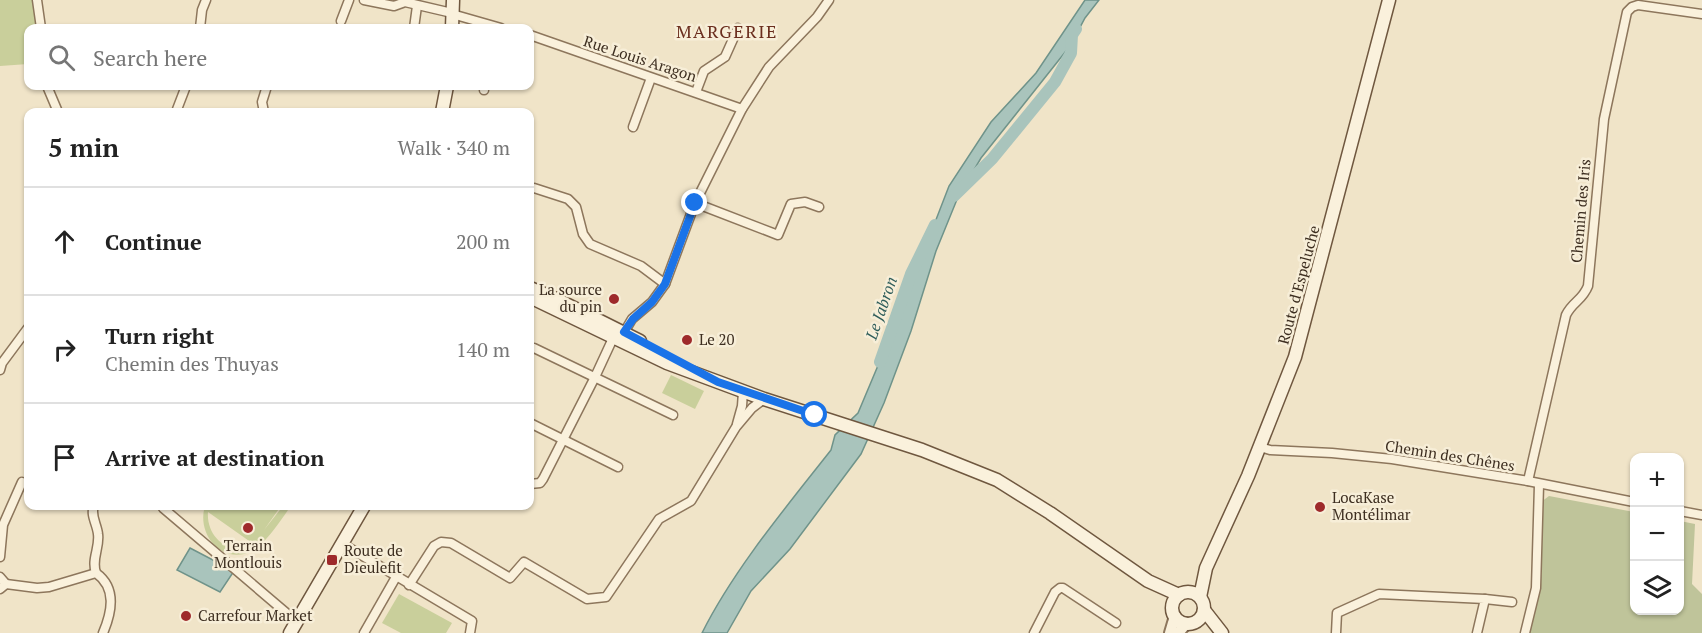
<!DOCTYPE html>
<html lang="en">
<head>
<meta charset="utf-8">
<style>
  body { margin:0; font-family:"PT Serif",serif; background:#f2f2f2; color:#222 }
  .controls { position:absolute; right:18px; bottom:18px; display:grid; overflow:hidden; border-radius:12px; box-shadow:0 2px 4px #0004 }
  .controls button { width:54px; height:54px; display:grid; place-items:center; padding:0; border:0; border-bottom:2px solid #e0e0e0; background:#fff; color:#222; font:30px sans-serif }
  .stop { position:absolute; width:18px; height:18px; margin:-14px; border:4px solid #1a73e8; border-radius:50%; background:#fff }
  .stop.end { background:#1a73e8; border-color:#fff; box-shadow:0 2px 6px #0008 }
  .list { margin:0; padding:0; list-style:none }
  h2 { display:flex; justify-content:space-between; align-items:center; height:78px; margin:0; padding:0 24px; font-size:26px }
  h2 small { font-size:20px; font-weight:400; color:#767676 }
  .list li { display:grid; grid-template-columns:39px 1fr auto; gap:18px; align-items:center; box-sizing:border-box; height:108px; padding:0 24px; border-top:2px solid #e0e0e0 }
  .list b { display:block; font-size:22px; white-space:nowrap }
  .list p { margin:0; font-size:20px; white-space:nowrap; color:#767676 }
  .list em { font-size:20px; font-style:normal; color:#767676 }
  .icon { flex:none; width:33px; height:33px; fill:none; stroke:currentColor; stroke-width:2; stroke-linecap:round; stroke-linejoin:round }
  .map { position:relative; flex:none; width:1702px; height:633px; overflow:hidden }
  .search { position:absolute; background:#fff; box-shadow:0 2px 4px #0004; left:24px; top:24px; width:510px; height:66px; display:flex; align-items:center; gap:15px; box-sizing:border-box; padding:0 21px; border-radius:12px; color:#767676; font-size:22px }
  .panel { position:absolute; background:#fff; box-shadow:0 2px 4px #0004; left:24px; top:108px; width:510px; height:402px; border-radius:12px }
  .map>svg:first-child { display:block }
</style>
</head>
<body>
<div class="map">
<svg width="1702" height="633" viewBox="0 0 1702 633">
  <rect width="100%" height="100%" fill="#f0e4c8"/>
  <g fill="#c9cf9b" fill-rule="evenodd">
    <polygon points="0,0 40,0 42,28 28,28 28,64 0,66"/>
    <polygon points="671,375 704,391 695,409 662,393"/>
    <path d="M205,506H210L209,510L213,506H281L264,530L283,506H291C282,518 266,544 252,551C222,566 196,534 205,506ZM208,512L252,543V544C228,557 206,536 208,512Z"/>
    <polygon points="399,594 452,623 446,633 401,633 382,623"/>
  </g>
  <polygon fill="#bfc49a" points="1549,496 1634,512 1634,610 1680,610 1680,521 1695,524 1692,584 1702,594 1702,633 1528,633 1542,573 1541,502"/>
  <g fill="#a9c4bc" stroke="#6f938a" stroke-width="1.5">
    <path d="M1085,0H1099L1085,18L1070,46L981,158L958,197L936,251L911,331L884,403L861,454L790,549L751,591L727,633H702C734,569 787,506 831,450L835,435L858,413L898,318L949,186L991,122L1036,73Z"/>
    <polygon points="190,548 234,571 220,592 177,570"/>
  </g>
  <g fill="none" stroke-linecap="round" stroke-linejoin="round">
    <g stroke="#a9c4bc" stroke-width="12">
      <polyline points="954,196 992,159 1055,82 1071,53 1072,35 1076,29"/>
      <polyline points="880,362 911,274 935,225"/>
    </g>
    <defs>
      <g id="minor">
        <polyline points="37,0 41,28"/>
        <polyline points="364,0 394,6 405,2 452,13"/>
        <polyline points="452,14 501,28"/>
        <polyline points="341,21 349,0"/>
        <polyline points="200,28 202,10 206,0"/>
        <polyline points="414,28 417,6"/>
        <polyline points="530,35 742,109"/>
        <polyline points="47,86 58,112"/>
        <polyline points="484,90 484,86"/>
        <polyline points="696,92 704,71 725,57 738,28"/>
        <polyline points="176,112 186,86"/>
        <polyline points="264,112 262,102 267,86"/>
        <polyline points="633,127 651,78"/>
        <polyline points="534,188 568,199 576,207 583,234 590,244 641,266 665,284"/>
        <polyline points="695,203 778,235 791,204 805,202 819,207"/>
        <polyline points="620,335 622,336 632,319 652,302 665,284 695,203 742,109 769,67 817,17 829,0"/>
        <polyline points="534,348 673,415"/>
        <polyline points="0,370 2,363 28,328"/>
        <polyline points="530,423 618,467"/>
        <polyline points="737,424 742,406 743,392"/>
        <polyline points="1260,447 1270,450 1332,453 1392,459 1528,481 1634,502"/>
        <path d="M1528,481L1566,315C1573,301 1582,301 1588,286L1604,119L1627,12L1632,7L1638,5L1702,14"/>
        <polyline points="530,484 540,483 543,479 595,377 614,336"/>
        <path d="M94,506C90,515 97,524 98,534C100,548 91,559 96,573"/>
        <polyline points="163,506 163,508 297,622"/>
        <polyline points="1680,511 1702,515"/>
        <polyline points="341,543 472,621 470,633"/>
        <polyline points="0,557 3,525 22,482"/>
        <polyline points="0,577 6,584"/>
        <polyline points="409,585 434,546 441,542 451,543 510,578 524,562 587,599 606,597 659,519 691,501 736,427 752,408 764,399"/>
        <path d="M0,589L6,584L37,588L49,587L96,573C117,588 112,612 103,633"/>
        <polyline points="1485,599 1512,602"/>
        <polyline points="364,633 396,577"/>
        <polyline points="1034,633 1055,592 1060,588 1063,588 1116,623"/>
        <polyline points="1336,633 1337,613 1379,594 1485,599 1477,633"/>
        <polyline points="1525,633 1536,588 1539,485"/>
      </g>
      <g id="tertiary">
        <polyline points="1170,633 1175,616"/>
        <polyline points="1178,633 1187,623"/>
      </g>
      <g id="secondary">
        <polyline points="452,28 453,0"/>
        <polyline points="442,112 447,86"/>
        <polyline points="530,288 558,300 640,341"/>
        <polyline points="530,297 667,363 764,399 922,450 997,480 1050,513 1148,581 1179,595"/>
        <circle cx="1188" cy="608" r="16"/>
        <polyline points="1200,597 1206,568 1248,476 1295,357 1389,0"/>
        <polyline points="1204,610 1222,633"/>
        <polyline points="290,633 364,506"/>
      </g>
    </defs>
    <use href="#minor" stroke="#8d765c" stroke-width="11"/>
    <use href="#tertiary" stroke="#8d765c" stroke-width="14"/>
    <use href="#secondary" stroke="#6f573f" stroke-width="15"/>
    <use href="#minor" stroke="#faf1dc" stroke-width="8"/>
    <use href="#tertiary" stroke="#faf1dc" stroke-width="10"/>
    <use href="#secondary" stroke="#faf1dc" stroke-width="12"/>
  </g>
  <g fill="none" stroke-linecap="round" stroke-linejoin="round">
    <polyline stroke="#1a73e8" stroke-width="8" points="695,203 665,284 652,302 633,319 624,332 718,382 815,415"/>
  </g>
  <g fill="#9e2a2b" stroke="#f7eed8" stroke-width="2">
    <circle cx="614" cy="299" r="6"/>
    <circle cx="687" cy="340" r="6"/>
    <circle cx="1320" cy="507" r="6"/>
    <circle cx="248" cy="528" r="6"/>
    <rect x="326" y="554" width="12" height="12" rx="3"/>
    <circle cx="186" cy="616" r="6"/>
  </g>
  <g text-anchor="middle" stroke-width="5" stroke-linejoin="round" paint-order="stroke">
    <g font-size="15" fill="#3d2e20" stroke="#f7eed8">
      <text transform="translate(640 59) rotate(18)" y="5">Rue Louis Aragon</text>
      <text transform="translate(1581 211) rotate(-85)" y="5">Chemin des Iris</text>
      <text transform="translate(1299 285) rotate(-75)" y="5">Route d'Espeluche</text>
      <text transform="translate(1450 456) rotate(9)" y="5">Chemin des Chênes</text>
    </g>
    <g font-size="15" fill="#3d2e20" stroke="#f7eed8" text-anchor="start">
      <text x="602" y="295" text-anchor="end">La source<tspan x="602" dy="17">du pin</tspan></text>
      <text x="699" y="345">Le 20</text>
      <text x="1332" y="503">LocaKase<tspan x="1332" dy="17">Montélimar</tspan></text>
      <text x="248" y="551" text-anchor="middle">Terrain<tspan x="248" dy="17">Montlouis</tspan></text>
      <text x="344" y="556">Route de<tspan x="344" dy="17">Dieulefit</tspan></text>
      <text x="198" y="621">Carrefour Market</text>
    </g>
    <g font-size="16" font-style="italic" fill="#2f5d5a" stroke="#f7eed8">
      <text transform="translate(881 308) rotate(-71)" y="6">Le Jabron</text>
    </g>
    <g font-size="18" letter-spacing="1.5" fill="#6b2e1e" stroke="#f7eed8">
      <text x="727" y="38">MARGERIE</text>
    </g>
  </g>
</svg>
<div class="controls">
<button>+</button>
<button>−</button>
<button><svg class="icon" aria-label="layers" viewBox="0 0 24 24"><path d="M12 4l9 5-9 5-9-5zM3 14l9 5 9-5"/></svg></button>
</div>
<div class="stop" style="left:815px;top:415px"></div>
<div class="stop end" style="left:695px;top:203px"></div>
<div class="search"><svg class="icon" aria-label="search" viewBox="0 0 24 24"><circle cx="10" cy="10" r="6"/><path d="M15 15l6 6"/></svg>Search here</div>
<section class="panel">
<h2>5 min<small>Walk · 340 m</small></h2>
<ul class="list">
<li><svg class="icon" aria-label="ahead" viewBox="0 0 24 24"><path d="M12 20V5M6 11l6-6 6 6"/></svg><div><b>Continue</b></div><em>200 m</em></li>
<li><svg class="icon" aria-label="right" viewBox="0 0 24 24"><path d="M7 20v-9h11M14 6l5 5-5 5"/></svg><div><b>Turn right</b><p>Chemin des Thuyas</p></div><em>140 m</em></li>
<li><svg class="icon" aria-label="arrive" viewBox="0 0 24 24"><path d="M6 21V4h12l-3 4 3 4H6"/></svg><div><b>Arrive at destination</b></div></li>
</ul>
</section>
</div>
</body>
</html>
